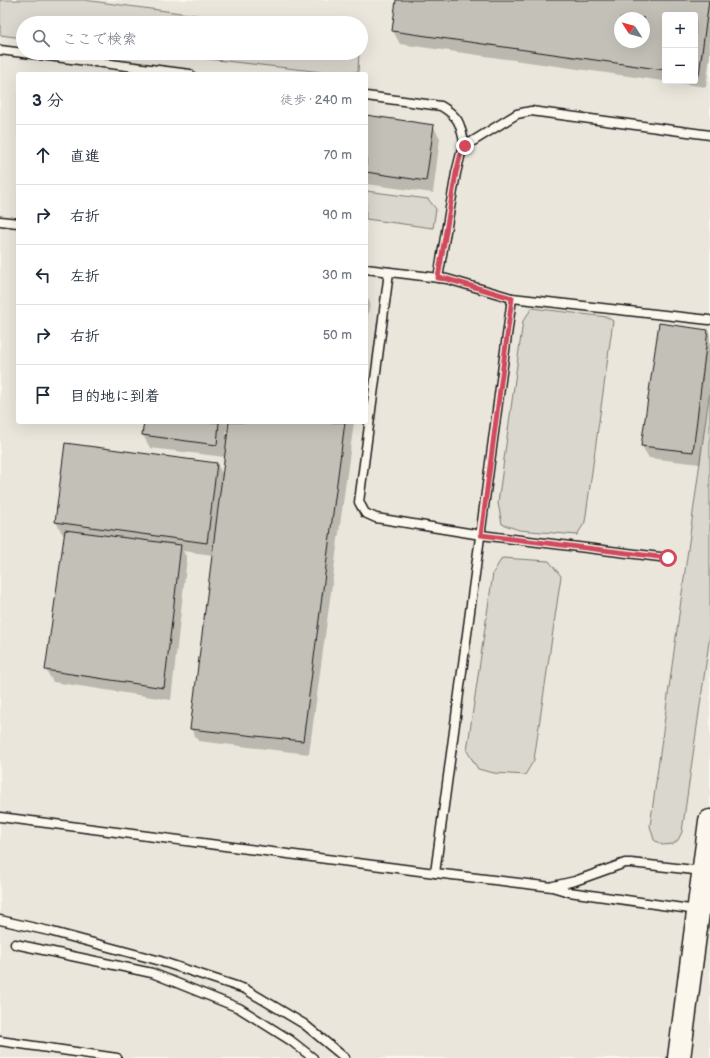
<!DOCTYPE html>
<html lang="ja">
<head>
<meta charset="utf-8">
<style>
  body { margin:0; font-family:"Balsamiq Sans","Klee One",sans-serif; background:#f2f2f3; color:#1f2937 }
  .controls { position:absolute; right:12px; top:12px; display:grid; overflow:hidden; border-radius:4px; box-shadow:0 4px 16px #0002 }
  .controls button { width:36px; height:36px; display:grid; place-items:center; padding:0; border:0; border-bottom:1px solid #e0e1e3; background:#fff; color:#1f2937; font:20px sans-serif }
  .compass { position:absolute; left:614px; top:12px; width:36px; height:36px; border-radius:50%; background:#fff; box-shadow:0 4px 16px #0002; rotate:306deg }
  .stop { position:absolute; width:12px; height:12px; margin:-9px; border:3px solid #d1495b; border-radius:50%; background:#fff }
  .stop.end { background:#d1495b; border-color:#fff; box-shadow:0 1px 4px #0008 }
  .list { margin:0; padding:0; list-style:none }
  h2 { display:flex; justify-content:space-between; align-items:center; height:52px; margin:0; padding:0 16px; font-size:17px }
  h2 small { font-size:13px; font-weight:400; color:#747a83 }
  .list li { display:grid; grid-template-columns:26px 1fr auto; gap:12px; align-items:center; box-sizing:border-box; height:60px; padding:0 16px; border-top:1px solid #e0e1e3 }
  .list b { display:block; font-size:15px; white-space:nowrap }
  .list em { font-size:13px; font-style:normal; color:#747a83 }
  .icon { flex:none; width:22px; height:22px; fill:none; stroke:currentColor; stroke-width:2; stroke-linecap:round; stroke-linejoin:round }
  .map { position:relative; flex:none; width:710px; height:1058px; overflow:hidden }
  .search { position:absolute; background:#fff; box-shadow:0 4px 16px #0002; left:16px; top:16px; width:352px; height:44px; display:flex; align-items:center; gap:10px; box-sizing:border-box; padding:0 14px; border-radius:22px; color:#747a83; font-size:15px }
  .panel { position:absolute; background:#fff; box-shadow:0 4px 16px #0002; left:16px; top:72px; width:352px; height:352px; border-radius:4px }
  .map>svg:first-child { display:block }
</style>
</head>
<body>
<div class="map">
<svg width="710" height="1058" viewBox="0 0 710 1058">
  <rect width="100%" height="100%" fill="#fbf7ec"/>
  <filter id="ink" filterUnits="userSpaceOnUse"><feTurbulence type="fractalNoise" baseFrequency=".025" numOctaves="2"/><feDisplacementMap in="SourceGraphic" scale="8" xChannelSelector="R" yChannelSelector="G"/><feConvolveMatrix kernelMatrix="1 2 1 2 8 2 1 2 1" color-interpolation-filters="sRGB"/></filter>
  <g filter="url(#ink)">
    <path fill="#eae6dc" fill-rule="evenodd" d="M0,0H710V1058H0ZM665,15H695V81H665ZM620,18H644V42H620ZM23,23H361V53H23ZM18,74H366V422H18Z"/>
    <g fill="#dad7ce" stroke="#7b7a75">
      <polygon points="0,0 84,0 255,23 23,23 23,38 0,35"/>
      <polygon points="155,53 359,53 358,72 331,73"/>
      <polygon points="366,191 428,199 436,209 433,228 366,219"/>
      <polygon points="532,308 607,317 613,321 585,522 577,535 519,530 502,524 498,503 523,321"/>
      <polygon points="710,389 710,635 682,832 678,840 673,844 662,845 654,840 650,826"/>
      <polygon points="502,558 549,561 561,576 534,760 525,775 494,773 478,769 467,751 493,573"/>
    </g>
    <g fill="#0003" fill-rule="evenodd">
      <path d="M397,0H710V56L706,87L400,44L393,31ZM665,15H695V81H665ZM620,18H644V42H620Z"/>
      <polygon points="366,116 433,126 440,138 433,193 366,184"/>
      <polygon points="366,296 370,302 366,329"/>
      <polygon points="708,331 710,335 710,382 700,464 649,458 642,446"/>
      <polygon points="145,422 228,422 226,435 228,435 230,422 354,422 309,754 198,741 191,729 213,555 183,551 187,558 171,700 53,682 46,670 65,535 63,535 56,522 66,444 217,464 223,475 225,457 150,448 143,435"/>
    </g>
    <g fill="#c3c0b8" stroke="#1c1c1c" fill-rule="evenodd">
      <path d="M396,0H709L699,75L695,74V15H665V70L392,31ZM620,18H644V42H620Z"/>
      <polygon points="366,115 434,125 426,181 366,172"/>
      <polygon points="659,323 708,330 693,452 641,446"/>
      <polygon points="144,422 219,422 217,445 142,435"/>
      <polygon points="229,422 345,422 303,741 190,729"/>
      <polygon points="65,443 217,463 207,543 55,522"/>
      <polygon points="65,530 181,545 164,688 45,670"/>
    </g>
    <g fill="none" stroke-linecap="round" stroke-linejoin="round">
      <defs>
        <g id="service">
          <polyline points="0,50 190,74"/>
          <path d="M366,96L441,106C461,118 460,125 465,146"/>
          <polyline points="0,221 18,223"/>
          <polyline points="366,269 447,279 512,298 709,320"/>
          <polyline points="389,272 359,502 365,513 376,518 481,535 668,558"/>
          <polyline points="438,278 456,173 461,153 465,146 517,114 531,111 710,135"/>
          <polyline points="0,817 435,873 552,887 569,892 697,910"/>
          <polyline points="435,873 512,298"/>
          <polyline points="553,886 575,881 625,863 631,863 703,871"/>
          <polyline points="0,920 49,931 157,960 245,989 304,1024 345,1058"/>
          <polyline points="15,944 152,973 239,1008 290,1040 313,1058"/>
          <polyline points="0,1041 117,1058"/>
        </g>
        <polyline id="trunk" points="679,1058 710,821"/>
      </defs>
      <use href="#service" stroke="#1c1c1c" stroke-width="11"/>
      <use href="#trunk" stroke="#1c1c1c" stroke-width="25"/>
      <use href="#service" stroke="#fbf7ec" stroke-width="8"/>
      <use href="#trunk" stroke="#fbf7ec" stroke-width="22"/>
    </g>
  </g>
  <g fill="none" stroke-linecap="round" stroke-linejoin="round" filter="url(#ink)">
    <polyline stroke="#d1495b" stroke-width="5" points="465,146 461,153 456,173 438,278 447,279 512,298 481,535 668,558"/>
  </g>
</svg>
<div class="controls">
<button>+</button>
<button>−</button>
</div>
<svg class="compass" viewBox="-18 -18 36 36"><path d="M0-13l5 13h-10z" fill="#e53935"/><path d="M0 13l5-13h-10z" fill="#747a83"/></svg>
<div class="stop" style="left:668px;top:558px"></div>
<div class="stop end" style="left:465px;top:146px"></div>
<div class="search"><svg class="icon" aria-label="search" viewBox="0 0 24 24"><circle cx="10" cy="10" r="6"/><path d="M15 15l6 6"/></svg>ここで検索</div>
<section class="panel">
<h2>3 分<small>徒歩 · 240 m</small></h2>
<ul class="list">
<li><svg class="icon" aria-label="ahead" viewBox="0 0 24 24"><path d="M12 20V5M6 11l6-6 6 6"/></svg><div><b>直進</b></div><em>70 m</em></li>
<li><svg class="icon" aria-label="right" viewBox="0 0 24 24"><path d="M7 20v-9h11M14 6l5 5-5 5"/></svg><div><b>右折</b></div><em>90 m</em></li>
<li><svg class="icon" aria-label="left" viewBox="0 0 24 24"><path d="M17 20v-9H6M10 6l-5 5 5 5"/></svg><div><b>左折</b></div><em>30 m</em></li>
<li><svg class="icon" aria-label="right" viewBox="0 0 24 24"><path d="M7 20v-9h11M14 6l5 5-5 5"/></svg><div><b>右折</b></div><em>50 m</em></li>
<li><svg class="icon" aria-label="arrive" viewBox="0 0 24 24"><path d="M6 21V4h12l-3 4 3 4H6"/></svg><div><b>目的地に到着</b></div></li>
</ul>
</section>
</div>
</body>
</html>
